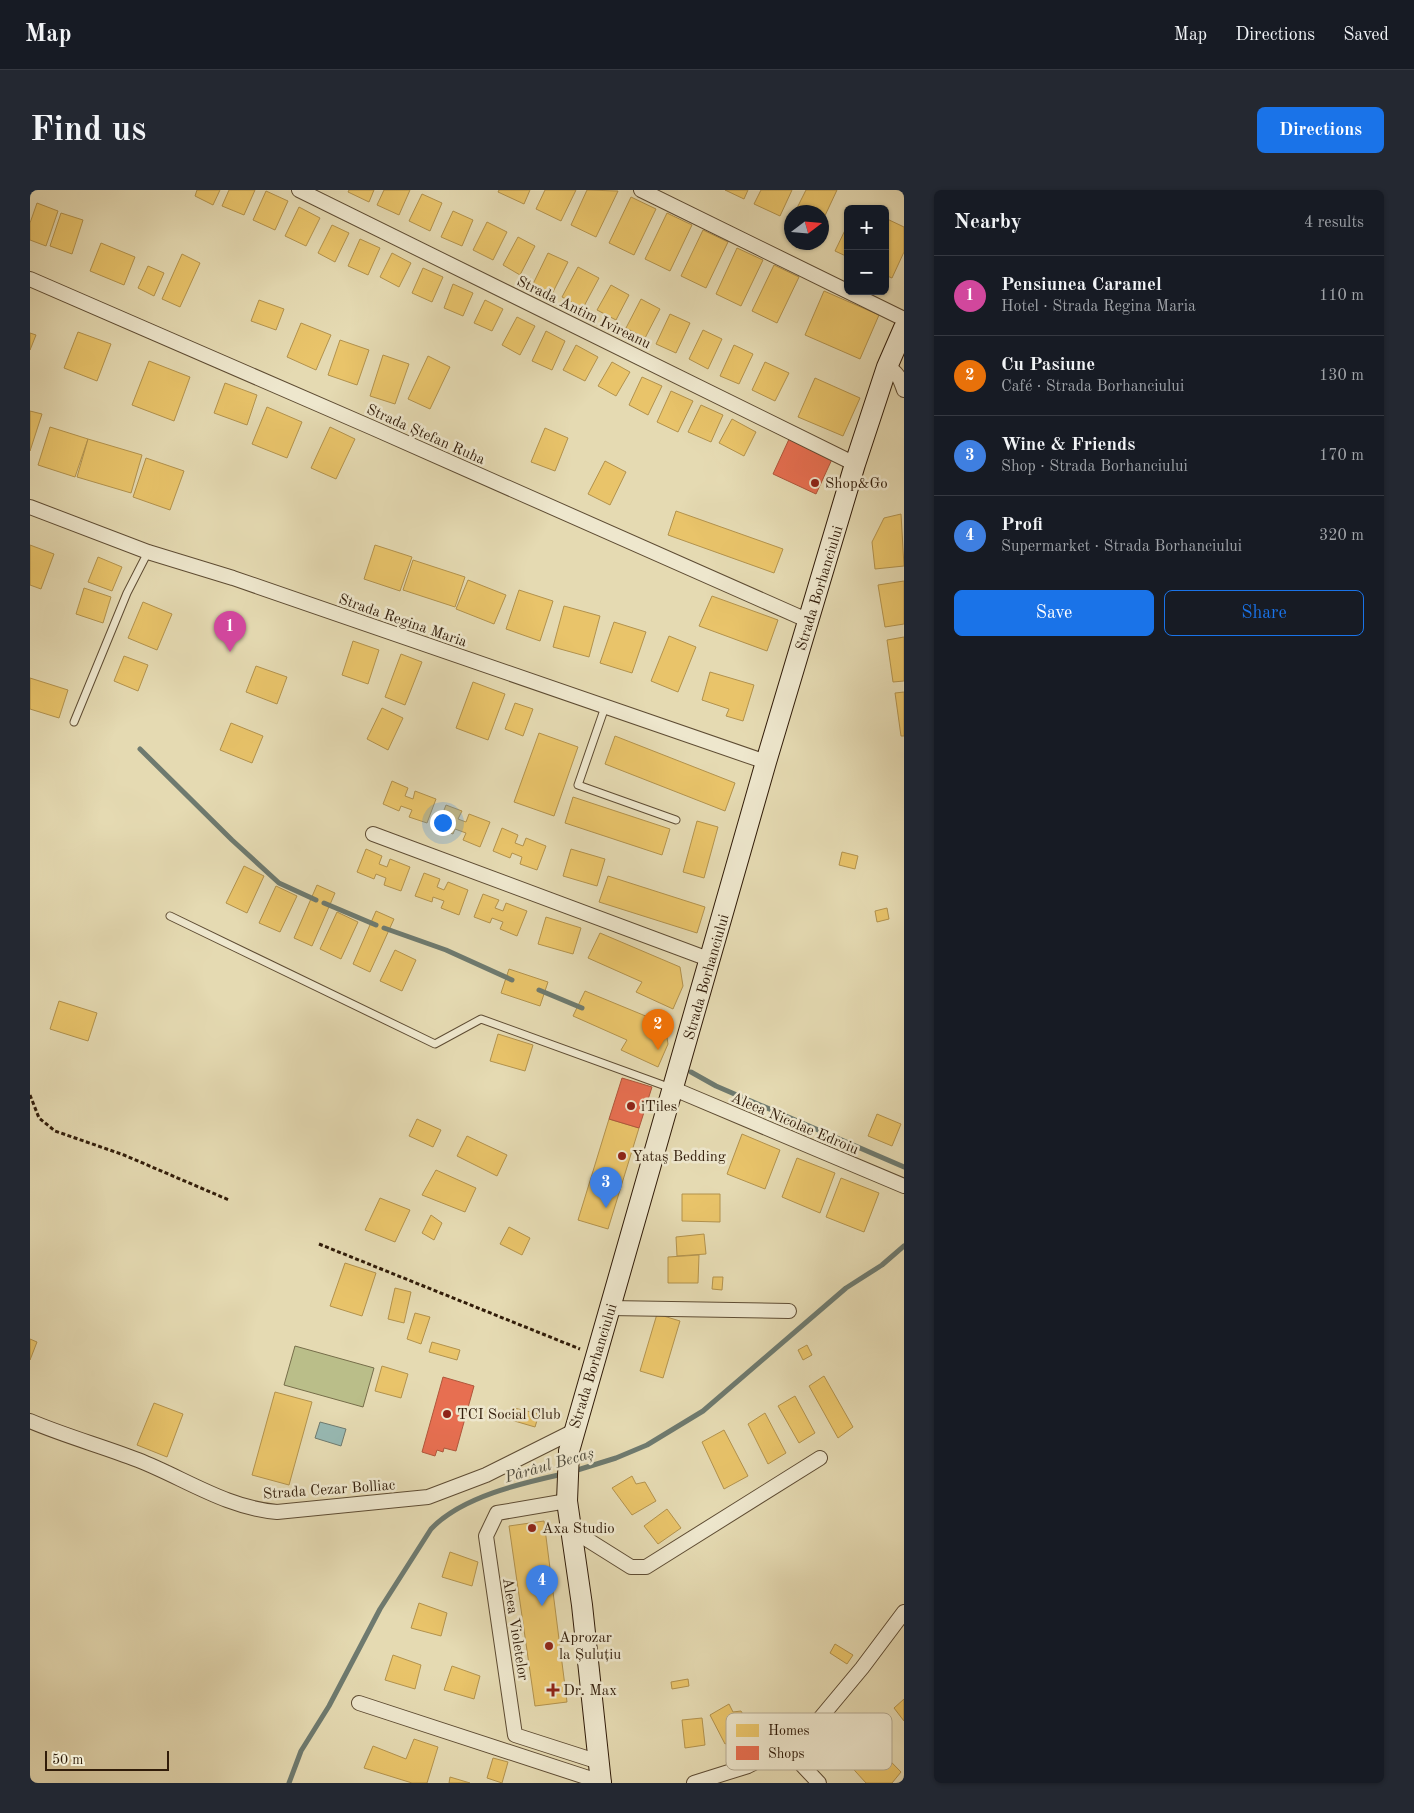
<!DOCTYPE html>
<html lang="en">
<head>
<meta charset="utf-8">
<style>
  body { margin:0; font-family:"Old Standard TT",serif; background:#242831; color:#f1f3f6 }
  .controls { position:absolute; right:15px; top:15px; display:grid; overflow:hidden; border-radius:8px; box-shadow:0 1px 4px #0004 }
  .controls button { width:45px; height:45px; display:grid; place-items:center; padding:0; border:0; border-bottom:1px solid #363941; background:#171b24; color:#f1f3f6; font:25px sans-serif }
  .compass { position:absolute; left:754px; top:15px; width:45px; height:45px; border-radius:50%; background:#171b24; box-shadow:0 1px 4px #0004; rotate:74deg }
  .scale { position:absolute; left:15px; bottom:12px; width:124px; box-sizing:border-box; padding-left:5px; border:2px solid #311c09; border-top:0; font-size:14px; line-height:18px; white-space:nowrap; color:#311c09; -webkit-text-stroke:4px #eee7cd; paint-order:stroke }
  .you { position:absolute; left:412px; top:632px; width:18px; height:18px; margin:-12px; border:4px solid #fff; border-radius:50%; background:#1a73e8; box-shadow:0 0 0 8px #1a73e833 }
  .badge { display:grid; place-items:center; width:32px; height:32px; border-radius:50%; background:#1a73e8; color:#fff; font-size:16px; font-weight:700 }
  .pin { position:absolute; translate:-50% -41px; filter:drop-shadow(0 1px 2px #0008) }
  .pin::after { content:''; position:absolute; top:26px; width:18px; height:15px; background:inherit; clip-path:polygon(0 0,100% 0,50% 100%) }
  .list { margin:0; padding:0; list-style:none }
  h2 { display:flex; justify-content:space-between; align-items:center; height:65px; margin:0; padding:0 20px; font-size:21px }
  h2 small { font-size:16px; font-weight:400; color:#9ea1a6 }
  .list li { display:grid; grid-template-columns:32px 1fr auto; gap:15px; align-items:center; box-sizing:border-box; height:80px; padding:0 20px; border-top:1px solid #363941 }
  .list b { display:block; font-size:19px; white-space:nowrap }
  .list p { margin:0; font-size:16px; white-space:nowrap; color:#9ea1a6 }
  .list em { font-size:16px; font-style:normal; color:#9ea1a6 }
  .actions { display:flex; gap:10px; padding:15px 20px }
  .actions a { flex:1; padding:11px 0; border:1px solid #1a73e8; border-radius:8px; text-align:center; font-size:18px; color:#1a73e8 }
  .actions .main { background:#1a73e8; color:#fff }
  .map { position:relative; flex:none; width:874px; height:1593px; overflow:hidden; border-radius:8px }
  header { display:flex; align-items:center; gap:30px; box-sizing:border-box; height:70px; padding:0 25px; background:#171b24; border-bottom:1px solid #363941 }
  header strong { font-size:24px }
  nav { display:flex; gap:28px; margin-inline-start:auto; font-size:18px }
  .intro { display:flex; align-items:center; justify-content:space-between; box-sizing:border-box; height:120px; padding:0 30px }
  h1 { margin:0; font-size:35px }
  .button { padding:12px 22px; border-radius:8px; background:#1a73e8; color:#fff; font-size:18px; font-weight:700 }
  main { display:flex; gap:30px; padding:0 30px }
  aside { flex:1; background:#171b24; border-radius:8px; box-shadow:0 1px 4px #0004 }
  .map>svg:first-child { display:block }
</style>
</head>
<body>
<header>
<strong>Map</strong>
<nav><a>Map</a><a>Directions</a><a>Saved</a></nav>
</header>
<div class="intro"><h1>Find us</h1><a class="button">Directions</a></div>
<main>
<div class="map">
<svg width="874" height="1593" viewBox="0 0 874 1593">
  <rect width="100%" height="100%" fill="#e5dab2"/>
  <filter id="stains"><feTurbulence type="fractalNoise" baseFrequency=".004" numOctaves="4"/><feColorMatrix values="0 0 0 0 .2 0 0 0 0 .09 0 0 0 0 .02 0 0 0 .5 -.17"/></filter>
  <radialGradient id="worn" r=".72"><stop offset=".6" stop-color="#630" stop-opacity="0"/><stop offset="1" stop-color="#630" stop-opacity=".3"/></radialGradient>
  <polygon fill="#babe89" stroke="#766d49" points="265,1156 344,1178 333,1217 254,1195"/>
  <polygon fill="#97b9b3" stroke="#6e7a6f" points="290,1232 316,1239 311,1256 285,1248"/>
  <g fill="#e9c46a" stroke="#b2924d">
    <polygon points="167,0 190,0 183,15 165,6"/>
    <polygon points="199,0 225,0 214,25 192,16"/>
    <polygon points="319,0 344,0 339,12 318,2"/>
    <polygon points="354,0 380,0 369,25 347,15"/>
    <polygon points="469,0 500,0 494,14 468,2"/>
    <polygon points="515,0 546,0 531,31 506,19"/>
    <polygon points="557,0 588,1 566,47 541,35"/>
    <polygon points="695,0 718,0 714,9"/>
    <polygon points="731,0 762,0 750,26 724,14"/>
    <polygon points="776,0 807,0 792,32 792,22 765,22"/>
    <polygon points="236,1 258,11 245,40 223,30"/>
    <polygon points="392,4 412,13 400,41 379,31"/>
    <polygon points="601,7 626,19 604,65 579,53"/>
    <polygon points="7,13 28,21 16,56 0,50 0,33"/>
    <polygon points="269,17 290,28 276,56 255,46"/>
    <polygon points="423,21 443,30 432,56 411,47"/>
    <polygon points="31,23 53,30 42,64 20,56"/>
    <polygon points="637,23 662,35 640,81 615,69"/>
    <polygon points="855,28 874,37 874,62 862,88 855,85"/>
    <polygon points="457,32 477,42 463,70 443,60"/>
    <polygon points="818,34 818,67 805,61"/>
    <polygon points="302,35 319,43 305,72 288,63"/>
    <polygon points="673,40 698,52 676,98 651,86"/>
    <polygon points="488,47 505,56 490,85 473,75"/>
    <polygon points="330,49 350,58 338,85 318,76"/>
    <polygon points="71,53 105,67 94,95 60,81"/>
    <polygon points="707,58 733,70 711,116 686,104"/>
    <polygon points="362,63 381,73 369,97 350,87"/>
    <polygon points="518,63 538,72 522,104 503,94"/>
    <polygon points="152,64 170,73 150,117 132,109"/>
    <polygon points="744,75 769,87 747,133 722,121"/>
    <polygon points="118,76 134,83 124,106 108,98"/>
    <polygon points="548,77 569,88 553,118 532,107"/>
    <polygon points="393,78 413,87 402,112 382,103"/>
    <polygon points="423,94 443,103 433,126 414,118"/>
    <polygon points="581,95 599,105 586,130 567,120"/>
    <polygon points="794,101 849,125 830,169 775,145"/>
    <polygon points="611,109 630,119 615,148 596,138"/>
    <polygon points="229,110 254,119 246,140 221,131"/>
    <polygon points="455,110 473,119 462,141 444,133"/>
    <polygon points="640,124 660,133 646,163 626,154"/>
    <polygon points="487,127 505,136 490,165 472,155"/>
    <polygon points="271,133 301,145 286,180 257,167"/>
    <polygon points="673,140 692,149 678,179 659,169"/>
    <polygon points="516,141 535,151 522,180 502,171"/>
    <polygon points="48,142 81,154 67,191 34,178"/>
    <polygon points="0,143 6,145 0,160"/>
    <polygon points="310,150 339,160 327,195 298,185"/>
    <polygon points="546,155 568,167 555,191 533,180"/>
    <polygon points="704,155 723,164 709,194 690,186"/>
    <polygon points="353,165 379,174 365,214 340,206"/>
    <polygon points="398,166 420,177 400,219 378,209"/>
    <polygon points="119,171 160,187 144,231 102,215"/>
    <polygon points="582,172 600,182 586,206 568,196"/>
    <polygon points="735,172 759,183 745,211 722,200"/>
    <polygon points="612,187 632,196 618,225 599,215"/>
    <polygon points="785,188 830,208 813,246 768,227"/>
    <polygon points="195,193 227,205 217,235 184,223"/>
    <polygon points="641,201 663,211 648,242 627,232"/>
    <polygon points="671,215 693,225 681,252 658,242"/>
    <polygon points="237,217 272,232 257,268 222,254"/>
    <polygon points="0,221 12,224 0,261"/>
    <polygon points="702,229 726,242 714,266 689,253"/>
    <polygon points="20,237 58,249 45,287 8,275"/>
    <polygon points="300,237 325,249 306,289 281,278"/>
    <polygon points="515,238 538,248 525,281 501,272"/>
    <polygon points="58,249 112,265 101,303 47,287"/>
    <polygon points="116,268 154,281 140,320 103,307"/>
    <polygon points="575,271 596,282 580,315 558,304"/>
    <polygon points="646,321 753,359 744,383 638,345"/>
    <polygon points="871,324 874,376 845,379 842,352 854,328"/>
    <polygon points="0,355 24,364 11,399 0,395"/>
    <polygon points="345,355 382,367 370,401 334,389"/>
    <polygon points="68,367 92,377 82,401 58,392"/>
    <polygon points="383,370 435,387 425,417 373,400"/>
    <polygon points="438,390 476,405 464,434 426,419"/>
    <polygon points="874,391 874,434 855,437 848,395"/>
    <polygon points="54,398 81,407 73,433 46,424"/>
    <polygon points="489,400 523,411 510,451 476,439"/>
    <polygon points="682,406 748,430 737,461 669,436"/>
    <polygon points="113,412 142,424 127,460 98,448"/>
    <polygon points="534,416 570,426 559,467 523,457"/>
    <polygon points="584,432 616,442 602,483 570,473"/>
    <polygon points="639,446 666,457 648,502 621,491"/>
    <polygon points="874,447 874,491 863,492 857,450"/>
    <polygon points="323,451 349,460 338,494 312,485"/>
    <polygon points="371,464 392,472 375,515 355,507"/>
    <polygon points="94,466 118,475 108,501 84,491"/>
    <polygon points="226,476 257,487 247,514 216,502"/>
    <polygon points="680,482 724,495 713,531 696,526 699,519 672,510"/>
    <polygon points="0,488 38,500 29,528 0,519"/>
    <polygon points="443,492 475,504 458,550 426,538"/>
    <polygon points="874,502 874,546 871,546 865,503"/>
    <polygon points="485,513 503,519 493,546 475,539"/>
    <polygon points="352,518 373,528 358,560 337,549"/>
    <polygon points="201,533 233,546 222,573 190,560"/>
    <polygon points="509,543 548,557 524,626 484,612"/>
    <polygon points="585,546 705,593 695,621 575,574"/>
    <polygon points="362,591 378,598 375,606 383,609 385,601 406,609 397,633 379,627 382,620 371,616 369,621 353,614"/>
    <polygon points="543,607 640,639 632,665 535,633"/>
    <polygon points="416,615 432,621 428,629 436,632 439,624 460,632 450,657 433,650 436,643 425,639 423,644 407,638"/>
    <polygon points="667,631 688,637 674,688 653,682"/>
    <polygon points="472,638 488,645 485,653 493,656 496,648 516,656 507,680 490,674 492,667 482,663 480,668 463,661"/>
    <polygon points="336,659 352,666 349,674 357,677 360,669 380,677 371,701 354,695 356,688 346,684 344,689 327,682"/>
    <polygon points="541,659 575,669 567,696 533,686"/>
    <polygon points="812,662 828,666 825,679 809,675"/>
    <polygon points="214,676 234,686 217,723 196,713"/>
    <polygon points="394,683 410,689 407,697 414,700 418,692 438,700 429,725 411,718 414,711 403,707 402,712 385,706"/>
    <polygon points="578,686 675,717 667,743 569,712"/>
    <polygon points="287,695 305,703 282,756 264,748"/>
    <polygon points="246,696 267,706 250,742 229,733"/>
    <polygon points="453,704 469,710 465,718 473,721 476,713 497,721 487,746 470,739 473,732 462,728 460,733 444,727"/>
    <polygon points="857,718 859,729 847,732 845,721"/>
    <polygon points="346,721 364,729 340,782 323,774"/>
    <polygon points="307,722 328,732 311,769 290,759"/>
    <polygon points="516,727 551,738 543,764 508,754"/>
    <polygon points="570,743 650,777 653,796 643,819 606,802 612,792 558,768"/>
    <polygon points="365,760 386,770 372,801 350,791"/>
    <polygon points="479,779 518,792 510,816 471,803"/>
    <polygon points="555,801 635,834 638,854 628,877 591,860 597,850 543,826"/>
    <polygon points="29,811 67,823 58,851 20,839"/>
    <polygon points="468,844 503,855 495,881 460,871"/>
    <polygon points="847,924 871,934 862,956 838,946"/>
    <polygon points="387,929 411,940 403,957 379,946"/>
    <polygon points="579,929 609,938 578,1039 548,1030"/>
    <polygon points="712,944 750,960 735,999 697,984"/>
    <polygon points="437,946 477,965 467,986 427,966"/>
    <polygon points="767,968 805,983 790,1023 752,1007"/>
    <polygon points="406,980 446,998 435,1022 392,1005"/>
    <polygon points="811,988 849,1003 834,1042 796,1027"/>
    <polygon points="652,1004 690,1004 690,1032 652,1031"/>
    <polygon points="350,1008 380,1020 365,1052 335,1040"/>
    <polygon points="401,1025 412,1033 404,1050 392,1043"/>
    <polygon points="479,1037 500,1048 492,1065 470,1054"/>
    <polygon points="674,1044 676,1064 647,1066 646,1047"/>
    <polygon points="669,1065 668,1093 638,1093 638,1067"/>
    <polygon points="315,1073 346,1083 332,1126 300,1116"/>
    <polygon points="683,1087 693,1087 692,1100 682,1099"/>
    <polygon points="365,1098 381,1102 374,1133 358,1129"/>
    <polygon points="385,1123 400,1127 391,1154 377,1149"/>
    <polygon points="627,1124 650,1131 633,1188 610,1181"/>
    <polygon points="0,1149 7,1152 0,1170"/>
    <polygon points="402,1152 430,1160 427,1170 399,1162"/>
    <polygon points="777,1155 782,1165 773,1170 768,1160"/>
    <polygon points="352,1176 378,1184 371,1208 345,1201"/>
    <polygon points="794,1186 823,1237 808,1248 779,1196"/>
    <polygon points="245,1202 282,1212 259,1295 222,1285"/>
    <polygon points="765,1206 785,1243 769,1253 748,1216"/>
    <polygon points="124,1213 153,1224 137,1267 107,1255"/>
    <polygon points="484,1218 509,1224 505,1237 481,1230"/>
    <polygon points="735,1223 756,1263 738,1274 718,1234"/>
    <polygon points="694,1240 718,1286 694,1299 672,1252"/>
    <polygon points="602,1286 606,1294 615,1292 626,1311 602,1325 582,1298"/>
    <polygon points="637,1319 651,1338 628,1354 614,1336"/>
    <polygon points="514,1331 537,1512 505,1516 479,1336"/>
    <polygon points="420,1362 448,1372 442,1396 412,1387"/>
    <polygon points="389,1413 417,1423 411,1446 381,1438"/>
    <polygon points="805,1454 823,1465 817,1474 800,1463"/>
    <polygon points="363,1465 391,1475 385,1499 355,1490"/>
    <polygon points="422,1476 450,1486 444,1509 414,1500"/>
    <polygon points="658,1489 659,1496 642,1499 641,1492"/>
    <polygon points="874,1509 874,1531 864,1518"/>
    <polygon points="699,1514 703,1522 711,1521 722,1540 695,1554 680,1525"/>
    <polygon points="672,1528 675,1555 655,1558 652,1530"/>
    <polygon points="826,1536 871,1582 862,1593 836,1593 806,1560"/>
    <polygon points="384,1549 408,1557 397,1593 382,1593 334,1578 343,1556 376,1569"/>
    <polygon points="463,1568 478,1572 472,1593 457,1588"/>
    <polygon points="420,1587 440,1593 419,1593"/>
  </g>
  <g fill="#e76f51" stroke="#b0563b">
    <polygon points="760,247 803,267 786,304 743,284"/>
    <polygon points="592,888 622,897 609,938 579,929"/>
    <polygon points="413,1187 444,1196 426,1261 414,1258 413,1262 407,1260 405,1266 392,1262"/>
  </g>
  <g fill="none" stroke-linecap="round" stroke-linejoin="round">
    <g stroke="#6e7a6f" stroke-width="5">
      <polyline points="110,559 202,650 249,693 286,710"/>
      <polyline points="294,713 346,735"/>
      <polyline points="354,738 416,760 482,790"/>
      <polyline points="509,800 552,818"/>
      <polyline points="661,882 686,896 874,977"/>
      <polyline points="541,1282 586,1268 617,1255 673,1221 816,1098 852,1075 874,1056"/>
      <path d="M259,1593L271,1561L299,1516L350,1419L401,1339C431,1307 492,1293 533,1284"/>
    </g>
    <defs>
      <g id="service">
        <polyline points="575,517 548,595 646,630"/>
        <polyline points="44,532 97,403 118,362"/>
        <polyline points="140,726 405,854 451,829 641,898"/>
      </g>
      <g id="minor">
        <polyline points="269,0 825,274"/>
        <polyline points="611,0 874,129"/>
        <polyline points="0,89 343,238 779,431"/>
        <path d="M857,177C868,182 870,189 874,200"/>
        <polyline points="0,317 118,362 203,388 736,572"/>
        <polyline points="343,644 681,770"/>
        <polyline points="644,899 874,996"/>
        <polyline points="580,1118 759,1121"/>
        <path d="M0,1231C35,1246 72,1256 108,1270C154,1288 197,1318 247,1322L398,1307L456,1285L544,1241"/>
        <polyline points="537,1311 467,1323 456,1346 485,1545 569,1572"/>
        <polyline points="542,1340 601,1377 616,1377 790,1268"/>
        <polyline points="329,1513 574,1593"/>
        <polyline points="755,1557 789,1593"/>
        <polyline points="664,1593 718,1576 755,1557 787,1532 832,1478 874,1422"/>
      </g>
      <polyline id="secondary" points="571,1593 552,1415 537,1311 539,1261 736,572 825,274 857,177 874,138"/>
    </defs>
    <use href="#service" stroke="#5e4c33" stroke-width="9"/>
    <use href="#minor" stroke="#5e4c33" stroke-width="16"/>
    <use href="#secondary" stroke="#311c09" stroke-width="22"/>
    <g stroke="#311c09" stroke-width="3" stroke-dasharray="4 2.5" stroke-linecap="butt">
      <polyline points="0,905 9,928 25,941 94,965 199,1010"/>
      <polyline points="289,1054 550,1159"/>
    </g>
    <use href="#service" stroke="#eee7cd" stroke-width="7"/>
    <use href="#minor" stroke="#eee7cd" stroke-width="14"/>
    <use href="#secondary" stroke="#eee7cd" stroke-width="20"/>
  </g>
  <g fill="#8f2418" stroke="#eee7cd" stroke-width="2">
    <circle cx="785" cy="293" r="5"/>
    <circle cx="601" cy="916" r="5"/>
    <circle cx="592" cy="966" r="5"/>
    <circle cx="417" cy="1224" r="5"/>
    <circle cx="502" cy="1338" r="5"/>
    <circle cx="519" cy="1456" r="5"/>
    <path d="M520.5 1492.5h5v5h5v5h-5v5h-5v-5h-5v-5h5z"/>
  </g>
  <g text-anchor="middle" stroke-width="5" stroke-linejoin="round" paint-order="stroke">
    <g font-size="15" fill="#311c09" stroke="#eee7cd">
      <text transform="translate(554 122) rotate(26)" y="5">Strada Antim Ivireanu</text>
      <text transform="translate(396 244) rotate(24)" y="5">Strada Ștefan Ruha</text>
      <text transform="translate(789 398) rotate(-73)" y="5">Strada Borhanciului</text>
      <text transform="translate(373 430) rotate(19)" y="5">Strada Regina Maria</text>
      <text transform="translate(676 787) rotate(-74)" y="5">Strada Borhanciului</text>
      <text transform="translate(765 933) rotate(23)" y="5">Aleea Nicolae Edroiu</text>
      <text transform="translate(563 1176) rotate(-73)" y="5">Strada Borhanciului</text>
      <text transform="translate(299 1299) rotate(-4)" y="5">Strada Cezar Bolliac</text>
      <text transform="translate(486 1439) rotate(81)" y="5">Aleea Violetelor</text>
    </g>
    <g font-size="15" fill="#311c09" stroke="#eee7cd" text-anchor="start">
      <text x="795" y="298">Shop&amp;Go</text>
      <text x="611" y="921">iTiles</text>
      <text x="602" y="971">Yataş Bedding</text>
      <text x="427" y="1229">TCI Social Club</text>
      <text x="512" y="1343">Axa Studio</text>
      <text x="529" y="1452">Aprozar<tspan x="529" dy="17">la Șuluțiu</tspan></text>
      <text x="533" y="1505">Dr. Max</text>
    </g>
    <g font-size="16" font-style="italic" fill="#504b3c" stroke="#eee7cd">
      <text transform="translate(519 1274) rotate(-16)" y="6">Pârâul Becaș</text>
    </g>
  </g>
  <rect x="696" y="1523" width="166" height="57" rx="8" fill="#eee7cd" stroke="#b5aa92" stroke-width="1"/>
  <rect x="706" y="1534" width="23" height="13" fill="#e9c46a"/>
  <rect x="706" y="1556" width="23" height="14" fill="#e76f51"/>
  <g font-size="14" fill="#311c09">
    <text x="738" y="1545">Homes</text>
    <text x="738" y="1568">Shops</text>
  </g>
  <rect width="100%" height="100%" filter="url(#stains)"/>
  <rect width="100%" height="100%" fill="url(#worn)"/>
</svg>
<div class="controls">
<button>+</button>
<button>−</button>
</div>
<svg class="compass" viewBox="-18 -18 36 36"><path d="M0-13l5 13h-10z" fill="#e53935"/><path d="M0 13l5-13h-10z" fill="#9ea1a6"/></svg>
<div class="scale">50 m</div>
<div class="you"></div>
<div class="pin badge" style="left:200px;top:462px;background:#d1479c">1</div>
<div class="pin badge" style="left:628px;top:860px;background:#e8710a">2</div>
<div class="pin badge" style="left:576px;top:1018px;background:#3f7fe0">3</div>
<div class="pin badge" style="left:512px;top:1416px;background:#3f7fe0">4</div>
</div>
<aside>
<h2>Nearby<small>4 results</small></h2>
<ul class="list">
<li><span class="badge" style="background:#d1479c">1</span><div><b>Pensiunea Caramel</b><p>Hotel · Strada Regina Maria</p></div><em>110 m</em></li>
<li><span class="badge" style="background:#e8710a">2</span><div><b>Cu Pasiune</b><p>Café · Strada Borhanciului</p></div><em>130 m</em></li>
<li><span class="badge" style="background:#3f7fe0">3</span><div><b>Wine &amp; Friends</b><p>Shop · Strada Borhanciului</p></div><em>170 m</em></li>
<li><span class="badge" style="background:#3f7fe0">4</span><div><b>Profi</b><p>Supermarket · Strada Borhanciului</p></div><em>320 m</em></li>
</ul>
<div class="actions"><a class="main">Save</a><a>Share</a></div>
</aside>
</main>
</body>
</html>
